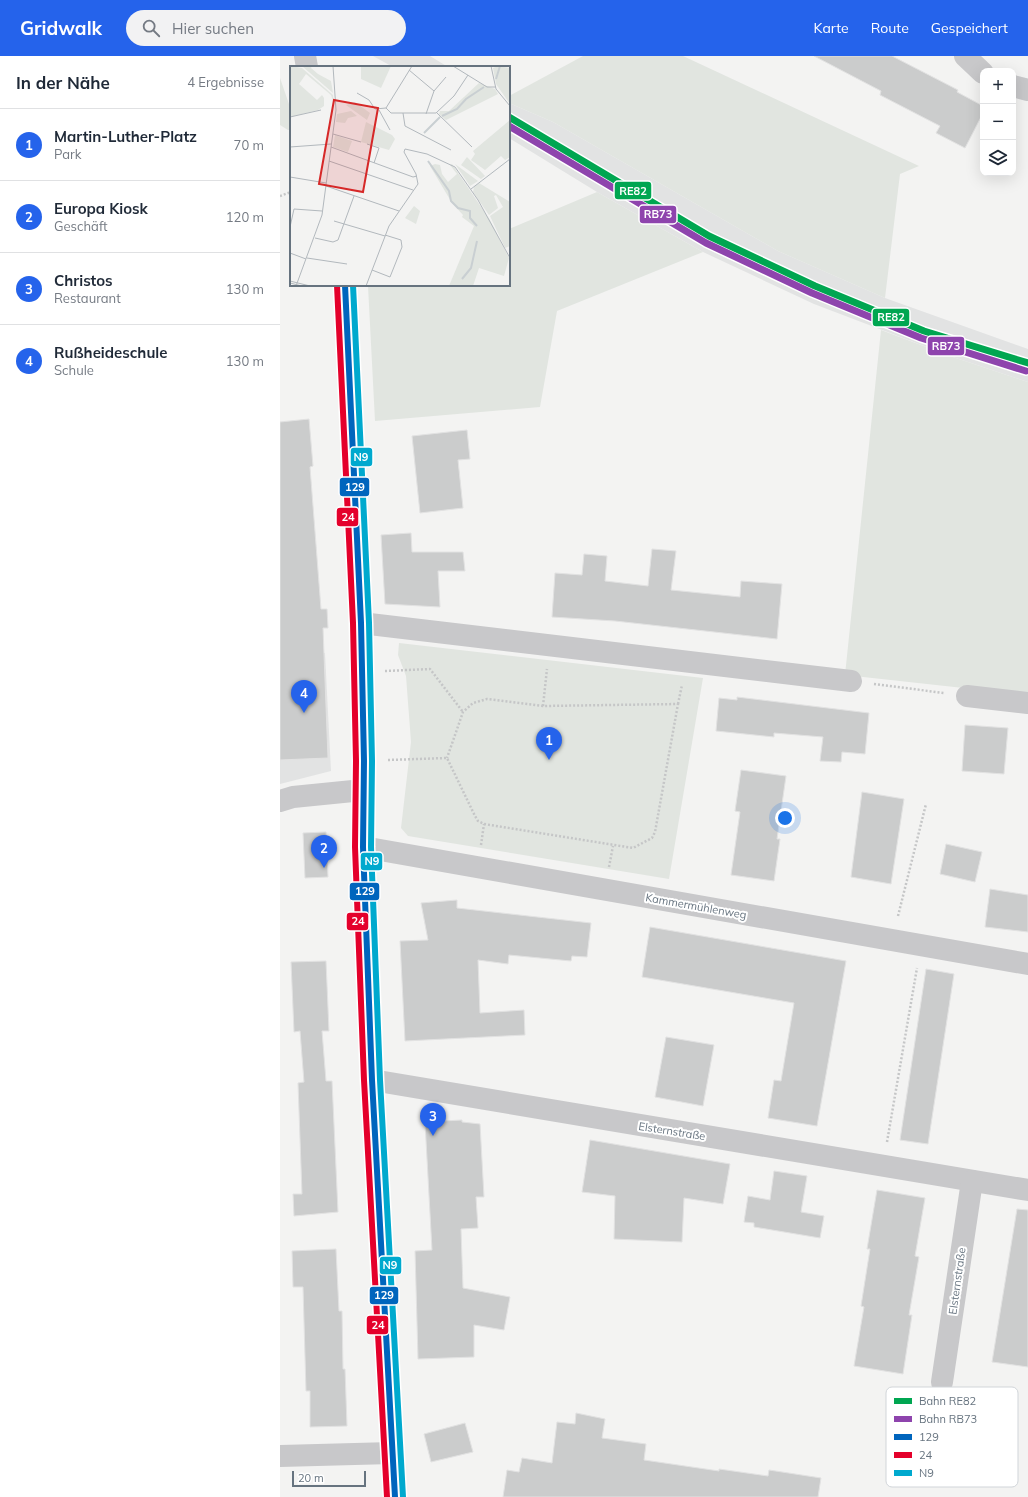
<!DOCTYPE html>
<html lang="de">
<head>
<meta charset="utf-8">
<style>
  body { margin:0; font-family:Mulish,sans-serif; background:#f2f2f3; color:#1f2937 }
  .controls { position:absolute; right:12px; top:12px; display:grid; overflow:hidden; border-radius:8px; box-shadow:0 4px 16px #0002 }
  .controls button { width:36px; height:36px; display:grid; place-items:center; padding:0; border:0; border-bottom:1px solid #e0e1e3; background:#fff; color:#1f2937; font:20px sans-serif }
  .scale { position:absolute; left:12px; bottom:10px; width:74px; box-sizing:border-box; padding-left:4px; border:2px solid #66737f; border-top:0; font-size:11px; line-height:14px; white-space:nowrap; color:#66737f; -webkit-text-stroke:3px #fff; paint-order:stroke }
  .you { position:absolute; left:505px; top:762px; width:14px; height:14px; margin:-10px; border:3px solid #fff; border-radius:50%; background:#1a73e8; box-shadow:0 0 0 6px #1a73e833 }
  .badge { display:grid; place-items:center; width:26px; height:26px; border-radius:50%; background:#2563eb; color:#fff; font-size:13px; font-weight:700 }
  .pin { position:absolute; translate:-50% -33px; filter:drop-shadow(0 1px 2px #0008) }
  .pin::after { content:''; position:absolute; top:21px; width:14px; height:12px; background:inherit; clip-path:polygon(0 0,100% 0,50% 100%) }
  .list { margin:0; padding:0; list-style:none }
  h2 { display:flex; justify-content:space-between; align-items:center; height:52px; margin:0; padding:0 16px; font-size:17px }
  h2 small { font-size:13px; font-weight:400; color:#747a83 }
  .list li { display:grid; grid-template-columns:26px 1fr auto; gap:12px; align-items:center; box-sizing:border-box; height:72px; padding:0 16px; border-top:1px solid #e0e1e3 }
  .list b { display:block; font-size:15px; white-space:nowrap }
  .list p { margin:0; font-size:13px; white-space:nowrap; color:#747a83 }
  .list em { font-size:13px; font-style:normal; color:#747a83 }
  .icon { flex:none; width:22px; height:22px; fill:none; stroke:currentColor; stroke-width:2; stroke-linecap:round; stroke-linejoin:round }
  .map { position:relative; flex:none; width:748px; height:1441px; overflow:hidden }
  header { display:flex; align-items:center; gap:24px; box-sizing:border-box; height:56px; padding:0 20px; background:#2563eb; color:#fff }
  header strong { font-size:19px }
  nav { display:flex; gap:22px; margin-inline-start:auto; font-size:14px }
  .search { width:280px; height:36px; background:#f2f2f3; display:flex; align-items:center; gap:10px; box-sizing:border-box; padding:0 14px; border-radius:22px; color:#747a83; font-size:15px }
  main { display:flex }
  aside { flex:1; background:#fff }
  .map>svg:first-child { display:block }
</style>
</head>
<body>
<header>
<strong>Gridwalk</strong>
<div class="search"><svg class="icon" aria-label="search" viewBox="0 0 24 24"><circle cx="10" cy="10" r="6"/><path d="M15 15l6 6"/></svg>Hier suchen</div>
<nav><a>Karte</a><a>Route</a><a>Gespeichert</a></nav>
</header>
<main>
<aside>
<h2>In der Nähe<small>4 Ergebnisse</small></h2>
<ul class="list">
<li><span class="badge">1</span><div><b>Martin-Luther-Platz</b><p>Park</p></div><em>70 m</em></li>
<li><span class="badge">2</span><div><b>Europa Kiosk</b><p>Geschäft</p></div><em>120 m</em></li>
<li><span class="badge">3</span><div><b>Christos</b><p>Restaurant</p></div><em>130 m</em></li>
<li><span class="badge">4</span><div><b>Rußheideschule</b><p>Schule</p></div><em>130 m</em></li>
</ul>
</aside>
<div class="map">
<svg width="748" height="1441" viewBox="0 0 748 1441">
  <rect width="100%" height="100%" fill="#f3f3f2"/>
  <g fill="#e2e3e3">
    <polygon points="93,0 150,0 168,11 113,11"/>
    <polygon points="229,47 273,66 498,195 605,242 748,293 748,326 673,301 534,248 423,196 317,136 229,82"/>
    <polygon points="45,597 51,715 0,728 0,600"/>
  </g>
  <g fill="#e1e5e0">
    <polygon points="303,0 403,0 639,110 620,118 605,242 498,195 273,66 229,47 229,40"/>
    <polygon points="0,22 11,54 11,74 8,74 0,69"/>
    <polygon points="317,136 423,196 277,255 260,351 95,365 88,230 229,229 229,173"/>
    <polygon points="601,274 673,301 748,326 748,639 565,619"/>
    <polygon points="119,587 423,622 389,823 128,780 121,772 131,686 126,620 118,599"/>
  </g>
  <g fill="#cbcccc" stroke="#e2e2e2">
    <polygon points="534,0 612,0 678,34 677,36 703,50 703,57 685,92 656,77 660,70 600,39 601,35"/>
    <polygon points="29,363 33,410 30,411 41,553 47,553 48,572 43,572 48,702 0,704 0,366"/>
    <polygon points="187,374 190,403 178,404 183,452 140,457 132,380"/>
    <polygon points="131,477 132,496 183,496 185,515 158,515 160,551 105,548 101,479"/>
    <polygon points="372,493 396,495 391,534 460,541 461,525 502,528 497,583 335,565 272,561 275,517 302,519 304,498 327,500 325,525 368,530"/>
    <polygon points="457,641 589,657 585,698 562,696 561,706 540,705 543,681 494,677 494,681 436,675 439,642 457,644"/>
    <polygon points="685,669 728,672 724,718 682,715"/>
    <polygon points="461,714 506,720 497,783 500,783 494,825 451,819 460,756 455,755"/>
    <polygon points="582,736 624,743 611,828 571,821"/>
    <polygon points="46,776 48,821 25,822 23,777"/>
    <polygon points="666,788 702,796 695,826 660,818"/>
    <polygon points="710,833 748,839 748,876 705,871"/>
    <polygon points="177,844 177,852 311,867 307,901 292,900 291,905 229,899 228,908 198,904 200,957 244,954 245,979 125,985 120,885 148,884 141,847"/>
    <polygon points="370,871 566,905 537,1070 488,1062 494,1024 501,1025 514,947 362,921"/>
    <polygon points="46,905 49,975 42,975 46,1025 52,1025 58,1156 14,1160 13,1138 22,1138 18,1027 24,1026 20,975 14,976 11,906"/>
    <polygon points="646,913 674,918 648,1088 620,1084"/>
    <polygon points="386,981 434,989 423,1050 375,1041"/>
    <polygon points="182,1064 182,1066 200,1068 204,1141 196,1141 198,1172 181,1173 183,1232 230,1241 224,1274 194,1269 194,1301 138,1303 135,1195 152,1194 145,1066"/>
    <polygon points="310,1084 450,1108 443,1148 404,1142 402,1186 334,1183 335,1140 302,1136"/>
    <polygon points="494,1115 527,1120 521,1156 544,1160 540,1182 474,1171 474,1167 464,1166 468,1140 490,1144"/>
    <polygon points="597,1134 645,1142 635,1200 639,1201 629,1259 632,1259 623,1318 574,1310 584,1251 581,1250 590,1193 587,1193"/>
    <polygon points="737,1153 748,1154 748,1311 712,1306"/>
    <polygon points="56,1193 59,1255 62,1255 63,1313 65,1313 67,1370 30,1371 30,1335 26,1335 23,1231 13,1231 12,1195"/>
    <polygon points="296,1357 325,1363 322,1382 366,1388 364,1404 439,1415 439,1413 488,1420 489,1414 541,1422 538,1441 223,1441 227,1414 239,1416 242,1402 272,1407 277,1366 295,1368"/>
    <polygon points="185,1367 193,1396 151,1406 144,1378"/>
  </g>
  <g fill="none" stroke-linecap="round" stroke-linejoin="round">
    <g stroke="#c5c6c7" stroke-width="2.5" stroke-dasharray="2 2" stroke-linecap="butt">
      <polyline points="0,140 11,136"/>
      <polyline points="105,615 150,613 183,656"/>
      <polyline points="594,628 664,637"/>
      <polyline points="398,648 402,629"/>
      <polyline points="263,650 267,613"/>
      <polyline points="108,704 167,702 195,760 198,765 204,768 353,792 372,782 375,776 398,648 263,650 207,643 193,647 183,656 167,702"/>
      <polyline points="201,789 204,768"/>
      <polyline points="329,811 333,790"/>
      <polyline points="618,860 646,748"/>
      <polyline points="607,1086 637,912"/>
    </g>
    <g stroke="#c8c8ca" stroke-width="22">
      <polyline points="25,0 27,11"/>
      <polyline points="685,0 703,17"/>
      <polyline points="733,30 748,34"/>
      <polyline points="65,229 81,567 84,705 83,791 92,1024 115,1441"/>
      <polyline points="81,567 571,625"/>
      <polyline points="687,640 748,647"/>
      <polyline points="0,745 13,741 83,734"/>
      <polyline points="83,791 748,908"/>
      <polyline points="92,1024 748,1134"/>
      <polyline points="662,1326 692,1125"/>
      <polyline points="0,1400 112,1397"/>
    </g>
    <defs>
      <polyline id="bus-1" points="65,229 81,567 84,705 83,791 92,1024 115,1441"/>
      <polyline id="bus-2" points="57,229 73,567 76,705 75,791 84,1024 107,1441"/>
      <polyline id="bus-3" points="73,229 89,567 92,705 91,791 100,1024 123,1441"/>
    </defs>
    <use href="#bus-1" stroke="#fff" stroke-width="9"/>
    <use href="#bus-2" stroke="#fff" stroke-width="9"/>
    <use href="#bus-3" stroke="#fff" stroke-width="9"/>
    <use href="#bus-1" stroke="#0065bd" stroke-width="6"/>
    <use href="#bus-2" stroke="#e4002b" stroke-width="6"/>
    <use href="#bus-3" stroke="#00a9ce" stroke-width="6"/>
    <defs>
      <polyline id="rail-1" points="229,61 429,180 535,230 644,275 748,307"/>
      <polyline id="rail-2" points="229,70 426,187 532,237 641,282 746,315"/>
    </defs>
    <use href="#rail-1" stroke="#fff" stroke-width="10"/>
    <use href="#rail-2" stroke="#fff" stroke-width="10"/>
    <use href="#rail-1" stroke="#00a651" stroke-width="7"/>
    <use href="#rail-2" stroke="#8e44ad" stroke-width="7"/>
  </g>
  <g text-anchor="middle" stroke-width="4" stroke-linejoin="round" paint-order="stroke">
    <g font-size="11" fill="#66737f" stroke="#fff">
      <text transform="translate(416 850) rotate(10)" y="4">Kammermühlenweg</text>
      <text transform="translate(392 1075) rotate(9)" y="4">Elsternstraße</text>
      <text transform="translate(677 1225) rotate(-82)" y="4">Elsternstraße</text>
    </g>
  </g>
  <g transform="translate(10 10)">
    <rect width="220" height="220" fill="#f3f3f2"/>
    <path d="M0,0L12,2L43,29L44,38L41,29L16,8L9,18L27,34L32,29L34,32V40L28,44L0,51ZM12,0H22L21,2L28,8L41,15L43,27ZM71,0H101L91,22L71,13ZM208,0L220,2V38L206,18L203,2ZM189,17L205,23L208,28L156,54L149,48L150,45H159ZM65,36L80,47L77,54L56,39ZM61,45L67,50L58,52L55,57L46,56L47,48ZM220,54V91L215,94L211,90L195,104L181,94L185,88L183,85ZM76,56L102,69L105,73L99,84L71,76ZM45,69L62,75L58,86L43,81ZM177,91L195,110L191,113L171,99ZM145,98L150,99L152,108L158,116L167,108L160,99L162,98L200,154L219,192L214,210L189,202L183,220H159L184,160L172,151L173,149L162,137L140,100ZM165,98L188,115L180,120ZM189,117L220,136V180L215,182L200,150L213,141L206,129L204,130L208,142L199,149L183,126L184,121ZM124,140L130,145L126,158L115,152Z" fill="#e1e5e0"/>
    <path fill="none" stroke="#c9cfd2" stroke-width="2" d="M206,13L210,0M152,50L167,43L176,33L194,21M134,67L150,51M138,95L159,125L161,135L168,142L180,145V152L187,160M172,213L181,202L187,175"/>
    <path fill="none" stroke="#b2b8bd" stroke-width="1" d="M163,0L197,21H206M201,0L206,23L220,40M119,4L144,25M67,27L79,34L85,43L96,42L122,0M96,42L101,47H146L164,30L178,9M89,44L100,64M113,47L115,60L161,84M147,47L182,81M136,48L144,25L156,11M0,51L31,44M43,68L71,76M77,78L89,82L84,97M0,81L41,78M41,81L123,111L127,110M39,95L123,124M0,111L36,117M36,120L109,145M181,123L220,93M44,155L95,170M0,161L4,143L32,145M25,172L43,176L48,174L64,130M0,187L16,193M17,192L57,198M82,204L100,211L112,181L111,174L95,169M0,215L20,220M0,217L12,220M6,220L32,149L46,44L43,0M76,220L99,160L128,118L126,108L114,86L115,83L137,88L165,101L188,134L220,192"/>
    <path fill="#d62828" fill-opacity="0.15" stroke="#d62828" stroke-width="2" d="M44,34L88,42L73,126L29,118Z"/>
    <rect width="220" height="220" fill="none" stroke="#66737f" stroke-width="2"/>
  </g>
  <rect x="606" y="1331" width="132" height="100" rx="6" fill="#fff" stroke="#d1d5d9" stroke-width="1"/>
  <rect x="614" y="1342" width="18" height="6" fill="#00a651"/>
  <rect x="614" y="1360" width="18" height="6" fill="#8e44ad"/>
  <rect x="614" y="1378" width="18" height="6" fill="#0065bd"/>
  <rect x="614" y="1396" width="18" height="6" fill="#e4002b"/>
  <rect x="614" y="1414" width="18" height="6" fill="#00a9ce"/>
  <g font-size="11" fill="#66737f">
    <text x="639" y="1349">Bahn RE82</text>
    <text x="639" y="1367">Bahn RB73</text>
    <text x="639" y="1385">129</text>
    <text x="639" y="1403">24</text>
    <text x="639" y="1421">N9</text>
  </g>
  <g stroke="#fff" stroke-width="1.5">
    <rect x="334" y="125" width="38" height="19" rx="4" fill="#00a651"/>
    <rect x="359" y="149" width="38" height="19" rx="4" fill="#8e44ad"/>
    <rect x="592" y="252" width="38" height="19" rx="4" fill="#00a651"/>
    <rect x="647" y="280" width="38" height="20" rx="4" fill="#8e44ad"/>
    <rect x="70" y="391" width="23" height="20" rx="4" fill="#00a9ce"/>
    <rect x="59" y="421" width="31" height="20" rx="4" fill="#0065bd"/>
    <rect x="56" y="451" width="23" height="20" rx="4" fill="#e4002b"/>
    <rect x="80" y="796" width="23" height="19" rx="4" fill="#00a9ce"/>
    <rect x="69" y="826" width="31" height="19" rx="4" fill="#0065bd"/>
    <rect x="66" y="856" width="23" height="19" rx="4" fill="#e4002b"/>
    <rect x="99" y="1200" width="23" height="19" rx="4" fill="#00a9ce"/>
    <rect x="89" y="1230" width="30" height="19" rx="4" fill="#0065bd"/>
    <rect x="86" y="1259" width="23" height="20" rx="4" fill="#e4002b"/>
  </g>
  <g font-size="11" text-anchor="middle" font-weight="bold" fill="#fff">
    <text x="353" y="139">RE82</text>
    <text x="378" y="162">RB73</text>
    <text x="611" y="265">RE82</text>
    <text x="666" y="294">RB73</text>
    <text x="81" y="405">N9</text>
    <text x="75" y="435">129</text>
    <text x="68" y="465">24</text>
    <text x="92" y="809">N9</text>
    <text x="85" y="839">129</text>
    <text x="78" y="869">24</text>
    <text x="110" y="1213">N9</text>
    <text x="104" y="1243">129</text>
    <text x="98" y="1273">24</text>
  </g>
</svg>
<div class="controls">
<button>+</button>
<button>−</button>
<button><svg class="icon" aria-label="layers" viewBox="0 0 24 24"><path d="M12 4l9 5-9 5-9-5zM3 14l9 5 9-5"/></svg></button>
</div>
<div class="scale">20 m</div>
<div class="you"></div>
<div class="pin badge" style="left:269px;top:704px">1</div>
<div class="pin badge" style="left:44px;top:812px">2</div>
<div class="pin badge" style="left:153px;top:1080px">3</div>
<div class="pin badge" style="left:24px;top:657px">4</div>
</div>
</main>
</body>
</html>
